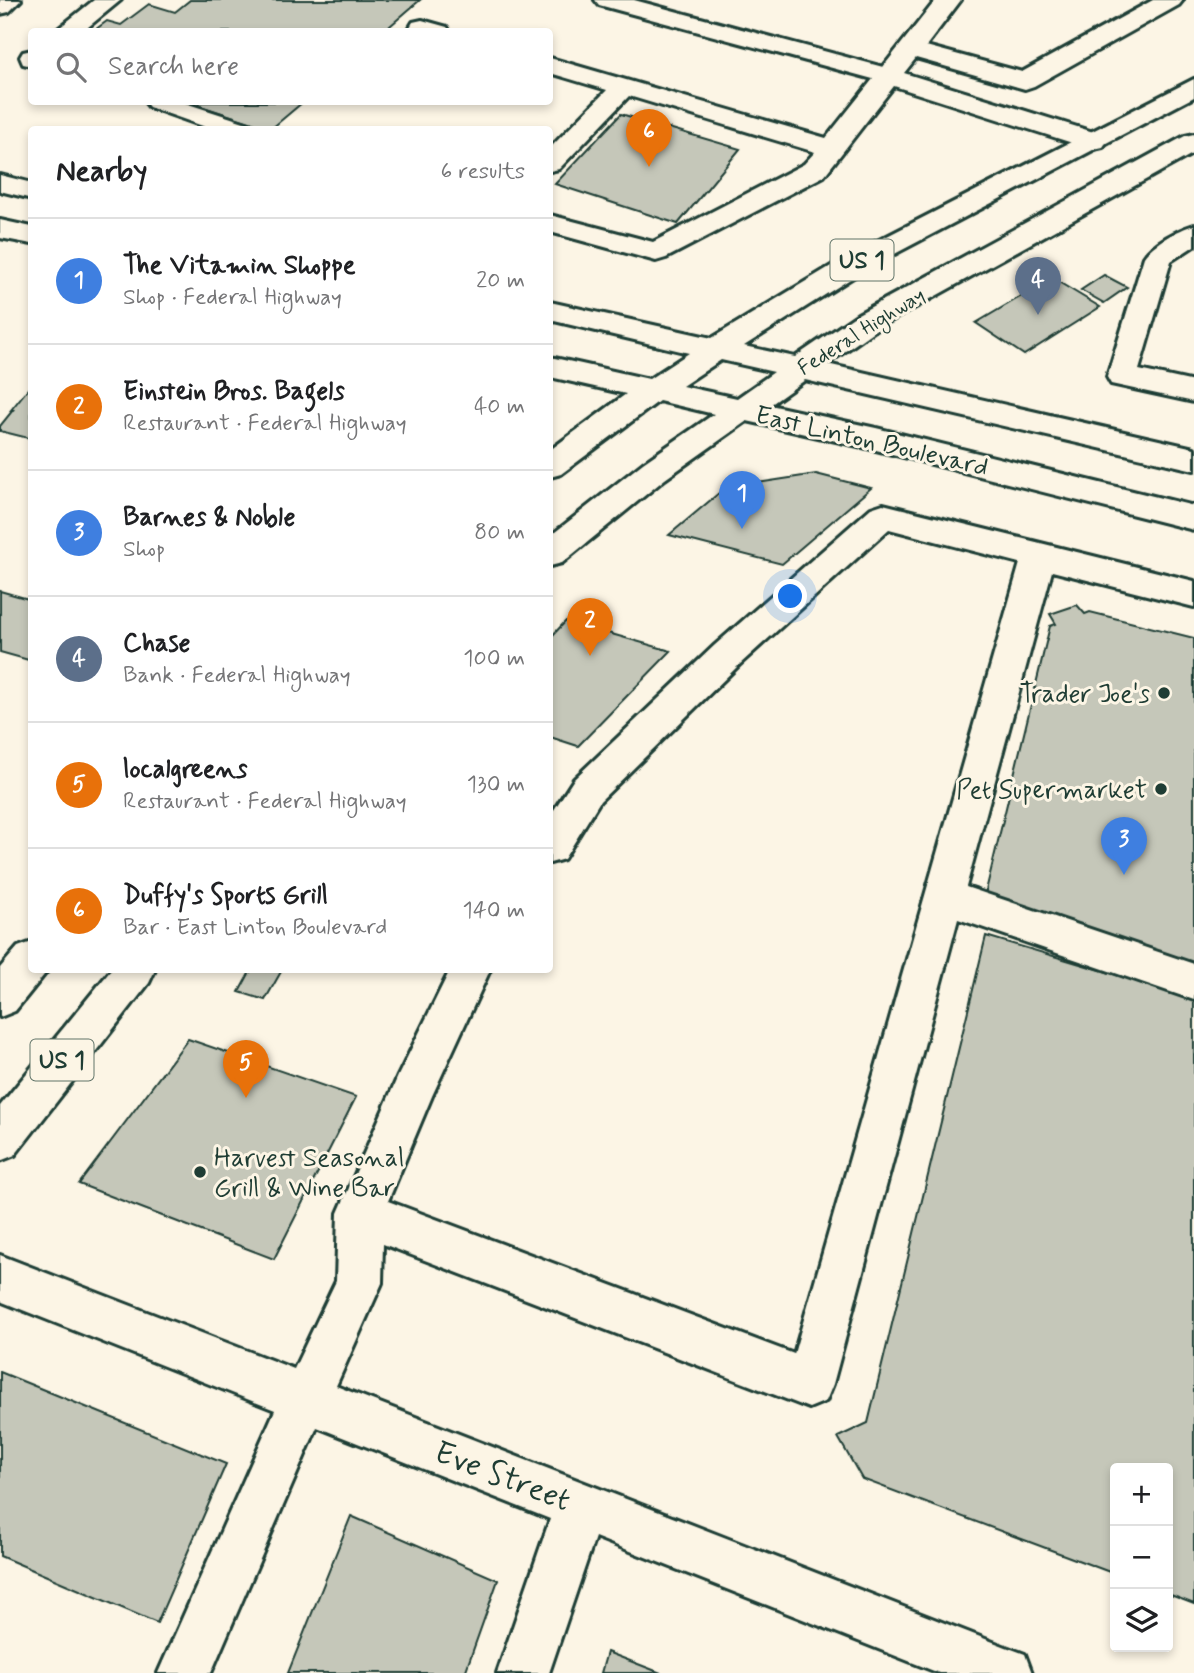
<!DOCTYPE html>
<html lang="en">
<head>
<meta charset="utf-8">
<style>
  body { margin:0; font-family:Mynerve,sans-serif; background:#f2f2f2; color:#202124 }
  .controls { position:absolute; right:21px; bottom:21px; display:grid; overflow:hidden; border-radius:7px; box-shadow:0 4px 10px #0003 }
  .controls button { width:63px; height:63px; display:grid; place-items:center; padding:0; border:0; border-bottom:2px solid #e0e0e0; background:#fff; color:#202124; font:35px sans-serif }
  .you { position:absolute; left:791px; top:597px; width:24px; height:24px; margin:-18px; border:5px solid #fff; border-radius:50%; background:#1a73e8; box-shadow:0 0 0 10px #1a73e833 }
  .badge { display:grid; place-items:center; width:46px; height:46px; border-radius:50%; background:#db2777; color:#fff; font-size:23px; font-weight:700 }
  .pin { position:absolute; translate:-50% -58px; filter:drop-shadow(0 2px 4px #0008) }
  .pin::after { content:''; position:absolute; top:37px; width:24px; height:21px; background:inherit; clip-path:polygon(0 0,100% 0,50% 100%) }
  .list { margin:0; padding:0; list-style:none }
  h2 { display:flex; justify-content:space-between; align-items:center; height:91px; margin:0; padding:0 28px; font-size:30px }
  h2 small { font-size:23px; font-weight:400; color:#757577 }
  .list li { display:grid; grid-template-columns:46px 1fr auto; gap:21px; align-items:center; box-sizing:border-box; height:126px; padding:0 28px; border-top:2px solid #e0e0e0 }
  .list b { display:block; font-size:26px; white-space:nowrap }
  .list p { margin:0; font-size:23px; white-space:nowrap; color:#757577 }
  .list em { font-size:23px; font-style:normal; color:#757577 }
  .icon { flex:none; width:38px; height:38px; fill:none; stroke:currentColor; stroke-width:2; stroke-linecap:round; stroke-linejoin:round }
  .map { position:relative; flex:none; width:1194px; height:1673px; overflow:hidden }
  .search { position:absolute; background:#fff; box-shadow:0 4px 10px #0003; left:28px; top:28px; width:525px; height:77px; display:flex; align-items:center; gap:18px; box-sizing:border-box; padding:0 24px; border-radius:7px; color:#757577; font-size:26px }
  .panel { position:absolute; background:#fff; box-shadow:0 4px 10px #0003; left:28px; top:126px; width:525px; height:847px; border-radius:7px }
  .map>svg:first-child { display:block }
</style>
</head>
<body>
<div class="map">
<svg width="1194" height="1673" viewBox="0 0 1194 1673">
  <rect width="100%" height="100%" fill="#fcf5e5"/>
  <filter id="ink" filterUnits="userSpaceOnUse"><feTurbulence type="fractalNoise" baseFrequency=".0143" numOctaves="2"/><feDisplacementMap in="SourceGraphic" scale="14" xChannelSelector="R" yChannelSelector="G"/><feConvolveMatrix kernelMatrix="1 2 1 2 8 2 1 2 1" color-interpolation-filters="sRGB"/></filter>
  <g filter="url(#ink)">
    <g fill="#c5c7b9" stroke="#1f3d34" stroke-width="2">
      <polygon points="190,0 420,0 383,32 92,32 107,21 121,25 149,4 175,12"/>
      <polygon points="188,102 303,102 271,129"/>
      <polygon points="621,114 740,149 678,224 555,184"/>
      <polygon points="1104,275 1127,287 1104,303 1081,290"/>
      <polygon points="1052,278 1100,307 1024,355 976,323"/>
      <polygon points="31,385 32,439 0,431 0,426 13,410 11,410"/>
      <polygon points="816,474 871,488 782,564 669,535 725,488"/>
      <polygon points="0,591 32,600 32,661 0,652"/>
      <polygon points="1077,605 1085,614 1090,612 1194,638 1194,966 983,903 1050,626 1056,624 1050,614"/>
      <polygon points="566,621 671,651 578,746 550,737 550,638"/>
      <polygon points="986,936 1194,998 1194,1604 1168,1594 1168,1468 1115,1468 1115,1574 862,1479 838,1437 868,1423"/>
      <polygon points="251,970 282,970 265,1000 239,992"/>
      <polygon points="188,1039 356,1097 274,1259 79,1184"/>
      <polygon points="0,1372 226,1464 157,1623 0,1556"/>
      <polygon points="351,1516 498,1580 465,1673 288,1673"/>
      <polygon points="607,1652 661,1673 601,1673"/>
    </g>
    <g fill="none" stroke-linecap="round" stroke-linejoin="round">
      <defs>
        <g id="minor">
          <polygon points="0,0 21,0 9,12 0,14"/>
          <polygon points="94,0 121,0 82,32 54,32"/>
          <polygon points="595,0 634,0 883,67 936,0 961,0 926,46 1022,72 1153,0 1183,0 1179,5 1034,86 1025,89 916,58 904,73 1103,135 1107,141 1103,147 1094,149 1085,147 894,86 824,176 666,258 656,261 550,232 550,215 653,242 804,164 815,152 629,96 559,169 550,171 550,148 607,90 550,73 550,58 826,138 873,79 599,5"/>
          <polygon points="422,20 447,27 450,32 413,32 410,27 413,22"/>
          <polygon points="32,50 32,66 23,64 20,57 23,52"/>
          <polygon points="145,102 182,102 250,124 254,130 214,130 149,107"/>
          <path d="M1194,225V246L1171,261L1139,370L1194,382V402L1111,384L1107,377L1144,257C1153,243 1178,230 1194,225Z"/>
          <polygon points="883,504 1194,581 1194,607 1052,571 966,887 1194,964 1194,1000 958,919 833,1384 826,1401 809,1408 383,1244 382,1283 336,1386 1006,1647 1025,1654 1032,1673 939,1673 595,1537 549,1673 497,1673 550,1519 317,1427 211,1673 158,1673 275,1410 0,1301 0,1255 294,1369 336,1281 338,1213 398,1076 450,970 490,970 432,1096 388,1201 794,1354 1020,563 889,529 739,665 600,801 564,859 550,863 550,816 574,779 715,645 871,508"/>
        </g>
        <g id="major">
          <path d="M1194,79V97L866,269L744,346L795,357L858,314L1185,136L1194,134V153L878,328L827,364L1194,448V470L805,380L770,405L876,428L1194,506V530L876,450L747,421L665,479L562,563L550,566V536L643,463L714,414L659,401L561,474L550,477V450L626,394L550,377V357L649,379L689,353L550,320V302L712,338L846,257ZM721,360L774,372L737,398L682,386Z"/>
          <polygon points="0,175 32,183 32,199 0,191"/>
          <polygon points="0,220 32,227 32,244 0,238"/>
          <polygon points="32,942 32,970 48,970 15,1011 0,1017 0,968 18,947"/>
          <polygon points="111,970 155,970 149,983 15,1155 0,1161 0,1106"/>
        </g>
      </defs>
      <use href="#minor" stroke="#1f3d34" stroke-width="6"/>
      <use href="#major" stroke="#1f3d34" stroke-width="6"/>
      <use href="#minor" fill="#fcf5e5" fill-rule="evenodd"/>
      <use href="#major" fill="#fcf5e5" fill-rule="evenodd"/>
    </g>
  </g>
  <g fill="#1f3d34" stroke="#fcf5e5" stroke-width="2.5">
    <circle cx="1164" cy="693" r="7"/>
    <circle cx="1161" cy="789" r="7"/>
    <circle cx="200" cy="1172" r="7"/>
  </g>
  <g text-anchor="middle" stroke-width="6" stroke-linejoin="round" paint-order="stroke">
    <g font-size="21" fill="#1f3d34" stroke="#fcf5e5">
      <text transform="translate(861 331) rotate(-32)" y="7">Federal Highway</text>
    </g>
    <g fill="#fcf5e5" stroke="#617469" stroke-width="2">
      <rect x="830.5" y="239.5" width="63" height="41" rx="5"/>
      <rect x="30.5" y="1039.5" width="63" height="41" rx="5"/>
    </g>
    <g font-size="24" font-weight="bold" fill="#1f3d34">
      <text x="862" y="268">US 1</text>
      <text x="62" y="1068">US 1</text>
    </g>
    <g font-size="26" fill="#1f3d34" stroke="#fcf5e5">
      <text transform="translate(872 440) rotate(13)" y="9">East Linton Boulevard</text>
    </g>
    <g font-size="26" fill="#1f3d34" stroke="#fcf5e5" text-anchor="end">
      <text x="1150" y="702">Trader Joe's</text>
      <text x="1147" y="798">Pet Supermarket</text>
      <text x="214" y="1166" text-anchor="start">Harvest Seasonal<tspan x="214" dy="30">Grill &amp; Wine Bar</tspan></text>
    </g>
    <g font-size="32" fill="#1f3d34" stroke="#fcf5e5">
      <text transform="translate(503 1475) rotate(21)" y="11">Eve Street</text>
    </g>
  </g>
</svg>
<div class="controls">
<button>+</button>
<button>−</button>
<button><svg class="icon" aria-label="layers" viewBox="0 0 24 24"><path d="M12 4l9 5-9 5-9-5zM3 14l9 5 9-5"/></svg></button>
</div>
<div class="you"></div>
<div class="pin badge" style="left:742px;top:529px;background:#3f7fe0">1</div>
<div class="pin badge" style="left:590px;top:656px;background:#e8710a">2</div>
<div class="pin badge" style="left:1124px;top:875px;background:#3f7fe0">3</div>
<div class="pin badge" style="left:1038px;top:315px;background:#5c6f8a">4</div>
<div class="pin badge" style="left:246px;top:1098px;background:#e8710a">5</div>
<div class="pin badge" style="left:649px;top:167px;background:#e8710a">6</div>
<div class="search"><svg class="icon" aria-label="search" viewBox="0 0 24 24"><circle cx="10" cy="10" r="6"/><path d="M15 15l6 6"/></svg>Search here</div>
<section class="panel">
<h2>Nearby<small>6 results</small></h2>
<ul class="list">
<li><span class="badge" style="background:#3f7fe0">1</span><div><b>The Vitamin Shoppe</b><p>Shop · Federal Highway</p></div><em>20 m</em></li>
<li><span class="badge" style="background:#e8710a">2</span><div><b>Einstein Bros. Bagels</b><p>Restaurant · Federal Highway</p></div><em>40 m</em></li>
<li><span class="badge" style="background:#3f7fe0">3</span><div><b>Barnes &amp; Noble</b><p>Shop</p></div><em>80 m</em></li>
<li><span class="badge" style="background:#5c6f8a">4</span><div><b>Chase</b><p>Bank · Federal Highway</p></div><em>100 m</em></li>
<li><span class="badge" style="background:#e8710a">5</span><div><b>localgreens</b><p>Restaurant · Federal Highway</p></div><em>130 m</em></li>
<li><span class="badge" style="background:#e8710a">6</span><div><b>Duffy's Sports Grill</b><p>Bar · East Linton Boulevard</p></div><em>140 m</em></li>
</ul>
</section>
</div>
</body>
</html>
